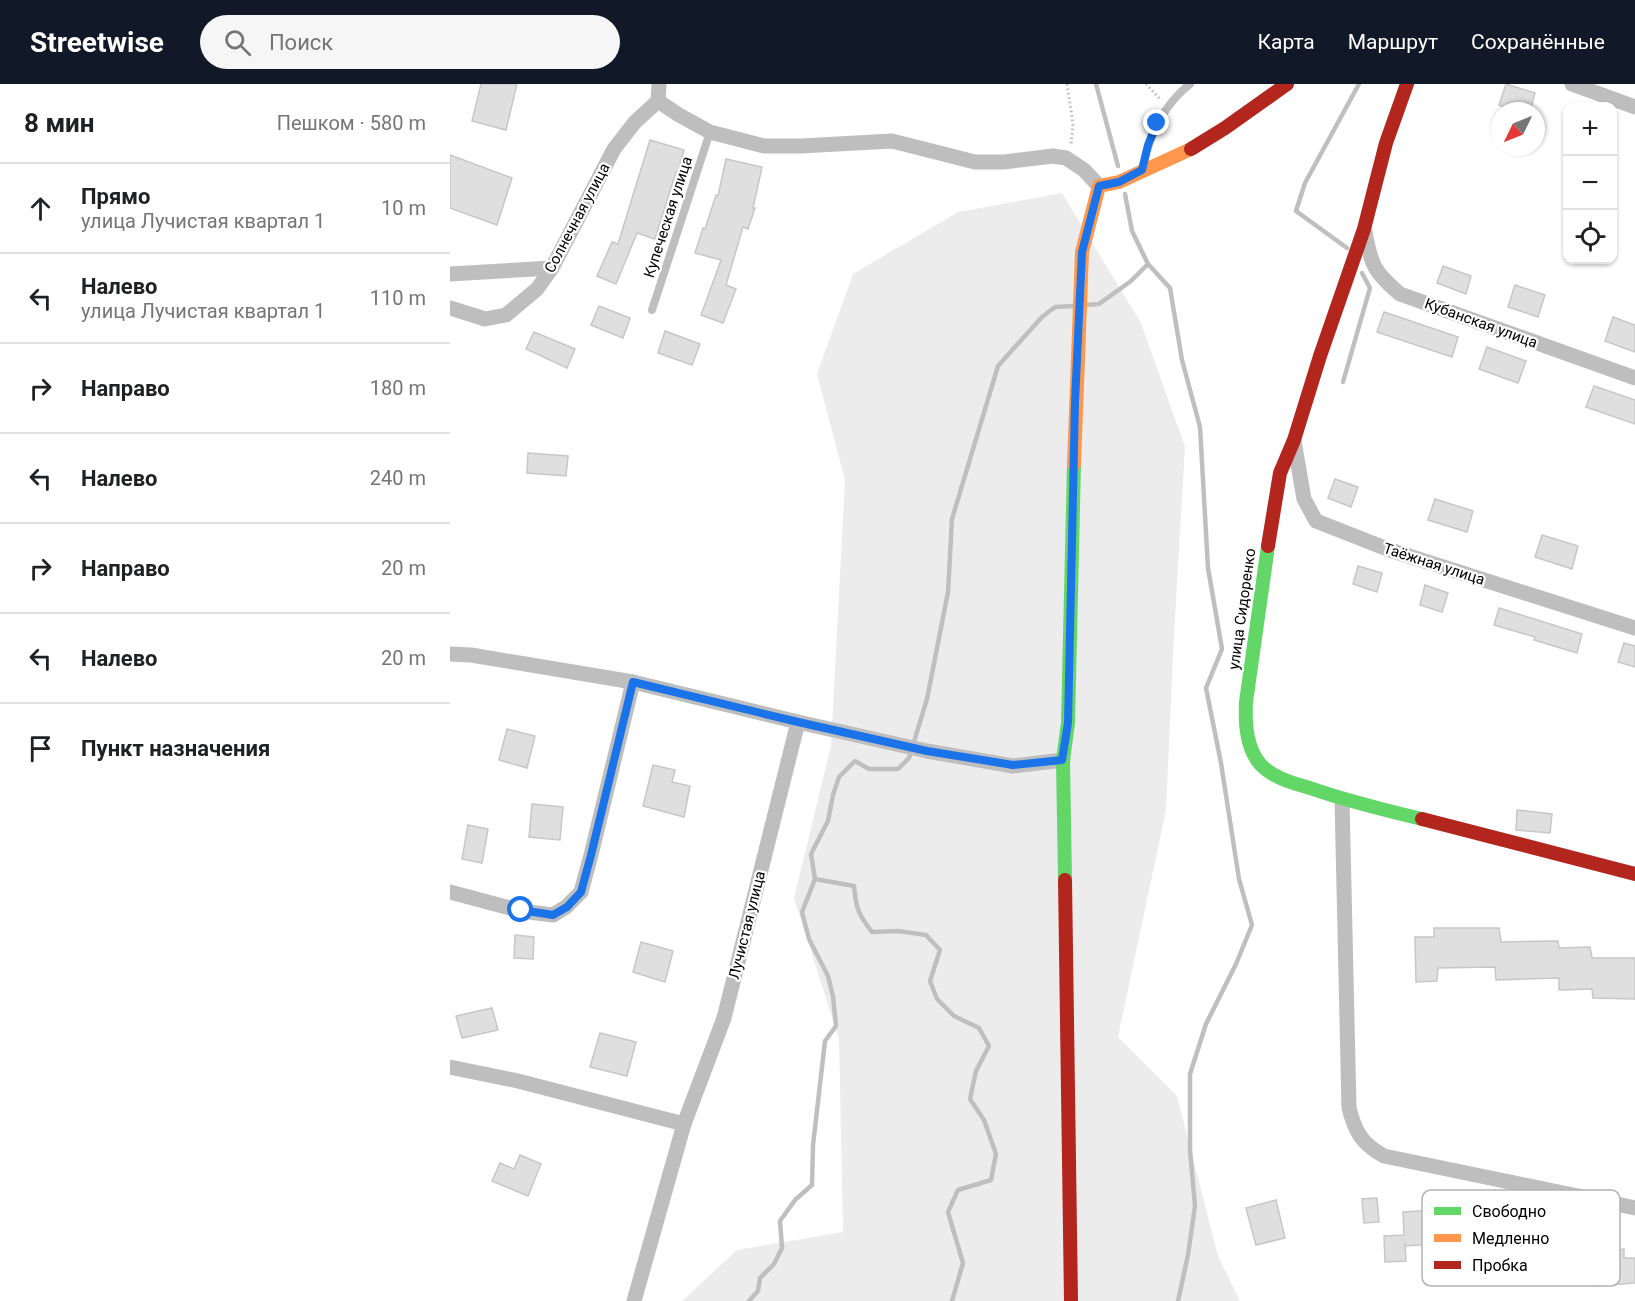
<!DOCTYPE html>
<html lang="ru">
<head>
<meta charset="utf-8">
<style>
  body { margin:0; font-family:Roboto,sans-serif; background:#f6f6f6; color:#202124 }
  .controls { position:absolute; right:18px; top:18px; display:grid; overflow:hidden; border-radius:12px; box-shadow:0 2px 4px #0004 }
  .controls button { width:54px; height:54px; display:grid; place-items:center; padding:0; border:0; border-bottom:2px solid #e0e0e0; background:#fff; color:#202124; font:30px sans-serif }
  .compass { position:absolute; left:1041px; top:18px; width:54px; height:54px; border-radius:50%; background:#fff; box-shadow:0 2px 4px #0004; rotate:227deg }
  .stop { position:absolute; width:18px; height:18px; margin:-14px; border:4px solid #1a73e8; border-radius:50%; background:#fff }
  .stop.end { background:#1a73e8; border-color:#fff; box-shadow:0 2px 6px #0008 }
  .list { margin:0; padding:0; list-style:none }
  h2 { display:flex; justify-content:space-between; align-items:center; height:78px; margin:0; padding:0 24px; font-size:26px }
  h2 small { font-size:20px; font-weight:400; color:#757577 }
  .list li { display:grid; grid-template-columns:39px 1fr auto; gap:18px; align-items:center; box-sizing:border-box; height:90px; padding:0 24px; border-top:2px solid #e0e0e0 }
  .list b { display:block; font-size:22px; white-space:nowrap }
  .list p { margin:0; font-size:20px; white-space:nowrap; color:#757577 }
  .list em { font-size:20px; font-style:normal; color:#757577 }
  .icon { flex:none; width:33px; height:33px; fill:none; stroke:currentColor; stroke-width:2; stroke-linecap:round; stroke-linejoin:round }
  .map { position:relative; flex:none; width:1185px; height:1217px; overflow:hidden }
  header { display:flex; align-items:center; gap:36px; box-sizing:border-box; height:84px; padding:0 30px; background:#111827; color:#fff }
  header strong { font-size:28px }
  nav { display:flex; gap:33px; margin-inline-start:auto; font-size:21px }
  .search { width:420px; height:54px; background:#f6f6f6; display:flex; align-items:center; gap:15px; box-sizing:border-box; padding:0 21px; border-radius:33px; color:#757577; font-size:22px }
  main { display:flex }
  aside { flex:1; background:#fff }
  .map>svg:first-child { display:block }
</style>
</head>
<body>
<header>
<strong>Streetwise</strong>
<div class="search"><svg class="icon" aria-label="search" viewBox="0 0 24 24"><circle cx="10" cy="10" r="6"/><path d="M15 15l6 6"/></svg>Поиск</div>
<nav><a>Карта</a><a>Маршрут</a><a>Сохранённые</a></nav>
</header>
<main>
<aside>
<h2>8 мин<small>Пешком · 580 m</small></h2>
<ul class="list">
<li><svg class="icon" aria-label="ahead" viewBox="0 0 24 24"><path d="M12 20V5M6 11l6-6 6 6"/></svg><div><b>Прямо</b><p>улица Лучистая квартал 1</p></div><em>10 m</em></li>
<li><svg class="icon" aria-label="left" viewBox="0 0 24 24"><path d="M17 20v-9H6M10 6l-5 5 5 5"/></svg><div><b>Налево</b><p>улица Лучистая квартал 1</p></div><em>110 m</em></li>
<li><svg class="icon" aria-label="right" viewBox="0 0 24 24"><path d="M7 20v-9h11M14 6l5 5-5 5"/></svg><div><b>Направо</b></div><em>180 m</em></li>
<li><svg class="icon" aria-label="left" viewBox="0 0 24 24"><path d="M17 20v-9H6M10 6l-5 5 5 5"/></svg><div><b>Налево</b></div><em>240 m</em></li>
<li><svg class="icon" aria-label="right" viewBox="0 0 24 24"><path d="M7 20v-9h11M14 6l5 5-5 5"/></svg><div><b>Направо</b></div><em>20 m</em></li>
<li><svg class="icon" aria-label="left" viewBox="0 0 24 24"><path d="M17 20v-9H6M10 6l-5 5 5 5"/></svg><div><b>Налево</b></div><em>20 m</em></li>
<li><svg class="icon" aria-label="arrive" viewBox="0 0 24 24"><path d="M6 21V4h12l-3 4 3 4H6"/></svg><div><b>Пункт назначения</b></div></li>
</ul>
</aside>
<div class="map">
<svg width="1185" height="1217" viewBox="0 0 1185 1217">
  <rect width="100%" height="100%" fill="#fff"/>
  <polygon fill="#ececec" points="612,109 691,239 735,363 724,551 716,726 668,953 727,1012 768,1172 790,1217 232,1217 287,1166 393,1148 389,955 344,814 381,662 395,396 367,290 403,190 508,128"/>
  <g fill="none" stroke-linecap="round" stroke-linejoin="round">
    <g stroke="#bfbfbf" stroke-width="4.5">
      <polyline points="646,0 668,82"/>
      <polyline points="675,110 682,147 698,180 720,204 732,276 750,343 758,484 772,565 756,604 771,679 789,795 802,841 786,880 756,940 740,990 740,1066 745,1122 738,1171 728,1217"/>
      <polyline points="897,164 846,127 855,99 909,0"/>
      <polyline points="636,221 649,220 681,197 698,180"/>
      <polyline points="893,298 920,204 912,189"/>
      <path d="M365,795L404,802C406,824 408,830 422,848L448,847L476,851L490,866L480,897L487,915L504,932L529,944L539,962L526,987L520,1015L534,1036L546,1070L541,1096L508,1106L498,1128L513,1179L502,1217"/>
      <polyline points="299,1217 308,1207 310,1194 324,1180 332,1164 330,1137 345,1116 362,1101 363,1061 375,957 386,942 383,912 378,892 359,855 352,828 365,795 361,770 378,737 383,711 389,693 405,677 419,685 448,685 459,674 477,615 498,508 502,435 548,282 592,233 605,223 624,222"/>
    </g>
  </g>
  <g fill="#dfdfdf" stroke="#c7c7c7" stroke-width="1.5">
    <polygon points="31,0 67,0 56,46 22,37"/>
    <polygon points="1056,0 1085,9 1080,27 1067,27 1049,21"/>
    <polygon points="200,56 234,66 228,88 226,88 205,155 187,149 166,200 147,192 162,158 168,160"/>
    <polygon points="0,71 62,94 47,141 0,124"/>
    <polygon points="276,75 312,83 303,124 305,124 298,145 293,143 276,201 286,205 273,239 251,231 271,176 245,169 253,144 255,145 266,111 268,112"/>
    <polygon points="993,182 1021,192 1016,210 987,199"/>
    <polygon points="1065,201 1095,211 1088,233 1058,223"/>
    <polygon points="149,222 180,234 173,254 141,241"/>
    <polygon points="934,228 1008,253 1002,273 927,248"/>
    <polygon points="1163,233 1185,241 1185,268 1155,257"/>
    <polygon points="215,247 250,260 242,281 208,269"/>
    <polygon points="84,248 125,265 117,284 76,265"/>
    <polygon points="1037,263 1076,277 1068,299 1029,285"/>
    <polygon points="1144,302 1185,316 1185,340 1136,323"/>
    <polygon points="78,369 118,372 116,392 77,389"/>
    <polygon points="885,395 908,403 901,423 878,414"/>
    <polygon points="985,415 1023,427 1017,448 978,436"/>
    <polygon points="1092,451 1128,462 1122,485 1085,473"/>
    <polygon points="908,482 932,489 927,508 903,500"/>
    <polygon points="975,501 998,509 992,528 970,521"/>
    <polygon points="1049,524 1132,550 1127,569 1084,556 1085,553 1044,541"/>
    <polygon points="1174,559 1185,562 1185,583 1168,578"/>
    <polygon points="57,645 85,652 77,684 49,676"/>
    <polygon points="203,681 225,686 222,698 240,702 234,733 193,722"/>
    <polygon points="82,720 113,723 110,756 79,753"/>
    <polygon points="1067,726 1102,730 1100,749 1066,746"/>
    <polygon points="18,741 38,745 32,779 12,775"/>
    <polygon points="984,844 1049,844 1051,858 1108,857 1109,864 1140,863 1142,874 1185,874 1185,915 1143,914 1142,905 1109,906 1109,894 1046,896 1045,883 988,884 987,897 966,898 965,853 984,853"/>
    <polygon points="65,851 84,853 83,875 64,874"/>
    <polygon points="191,858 223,867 215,898 183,888"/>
    <polygon points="42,924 48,946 12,954 6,932"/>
    <polygon points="150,949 186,958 177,992 140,983"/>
    <polygon points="70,1071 91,1080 78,1112 42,1097 50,1079 64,1085"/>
    <polygon points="927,1114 929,1138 914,1139 912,1115"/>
    <polygon points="826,1116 835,1154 806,1161 796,1124"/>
    <polygon points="985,1126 986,1134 1016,1132 1017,1143 1050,1141 1050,1147 1080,1146 1081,1156 1113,1154 1114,1159 1158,1157 1159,1166 1174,1165 1174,1174 1185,1174 1185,1199 1147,1202 1146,1193 1116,1195 1116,1188 1083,1190 1082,1181 1052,1183 1051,1175 1019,1176 1018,1167 988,1169 987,1160 955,1162 955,1159 956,1177 935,1178 934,1152 954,1151 953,1128"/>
  </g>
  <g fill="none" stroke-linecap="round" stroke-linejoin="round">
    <g stroke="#b9b9b9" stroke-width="3" stroke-dasharray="1.5 3" stroke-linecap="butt">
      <polyline points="617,0 623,40 621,61"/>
      <polyline points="696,0 710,15"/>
    </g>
    <g stroke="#bebebe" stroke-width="8">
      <path d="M693,82C700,50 713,21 740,0"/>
      <polyline points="202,226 260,48"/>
    </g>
    <g stroke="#bebebe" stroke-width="15">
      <polyline points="1122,0 1185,23"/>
      <polyline points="208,17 229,31 260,48 314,62 351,62 442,57 525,78 554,78 603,72 616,74 634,86 649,102"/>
      <polyline points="208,17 209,0"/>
      <path d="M915,148C921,181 924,188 950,210L1185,294"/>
      <polyline points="0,190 102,184"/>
      <polyline points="0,224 35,235 56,231 87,205 102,184 164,65 185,38 208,17"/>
      <polyline points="844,357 854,415 866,437 940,466 1185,544"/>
      <polyline points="0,570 21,571 183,598 348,638 477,667 563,682 613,676"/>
      <path d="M892,715L899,1024C905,1048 912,1060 934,1072L1185,1124"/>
      <polyline points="0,808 71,827 103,831 116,823 131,808 141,771 183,598"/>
      <polyline points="0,983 68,997 234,1040"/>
      <polyline points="184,1217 234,1040 274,934 348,638"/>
    </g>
    <g stroke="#63d668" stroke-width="14">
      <path d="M818,462L796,618C795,639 796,663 810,680C823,694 843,699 860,704C897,717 934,726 972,735"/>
      <polyline points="615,796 613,676 618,639 624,380"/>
    </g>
    <polyline stroke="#ff974d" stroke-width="14" points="624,380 632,168 649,102 669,98 741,65"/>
    <g stroke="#b3261e" stroke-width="14">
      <polyline points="741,65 775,44 837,0"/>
      <polyline points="818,462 830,389 844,356 870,272 914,145 936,59 957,0"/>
      <polyline points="972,735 1185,790"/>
      <polyline points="615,796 621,1217"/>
    </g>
  </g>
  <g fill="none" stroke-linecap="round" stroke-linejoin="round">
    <polyline stroke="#1a73e8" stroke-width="8" points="71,826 103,831 117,823 131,808 141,771 183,598 348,638 477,667 563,681 612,676 618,639 625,318 632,168 649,102 669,98 692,86 698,61 707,39"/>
  </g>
  <g text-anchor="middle" stroke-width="4.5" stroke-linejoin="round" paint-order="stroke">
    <g font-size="15" fill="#000" stroke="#fff">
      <text transform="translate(218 133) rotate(-72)" y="5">Купеческая улица</text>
      <text transform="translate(127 134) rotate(-62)" y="5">Солнечная улица</text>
      <text transform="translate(1031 239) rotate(20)" y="5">Кубанская улица</text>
      <text transform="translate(984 480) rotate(18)" y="5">Таёжная улица</text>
      <text transform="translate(792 525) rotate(-82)" y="5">улица Сидоренко</text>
      <text transform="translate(297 841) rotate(-76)" y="5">Лучистая улица</text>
    </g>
  </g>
  <rect x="972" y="1106" width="198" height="96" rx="9" fill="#fff" stroke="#b2b2b2" stroke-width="1.5"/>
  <rect x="984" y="1123" width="27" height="8" fill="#63d668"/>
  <rect x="984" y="1150" width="27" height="8" fill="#ff974d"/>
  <rect x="984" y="1177" width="27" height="8" fill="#b3261e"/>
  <g font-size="16" fill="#000">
    <text x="1022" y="1133">Свободно</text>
    <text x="1022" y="1160">Медленно</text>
    <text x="1022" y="1187">Пробка</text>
  </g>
</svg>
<div class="controls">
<button>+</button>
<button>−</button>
<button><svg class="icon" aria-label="locate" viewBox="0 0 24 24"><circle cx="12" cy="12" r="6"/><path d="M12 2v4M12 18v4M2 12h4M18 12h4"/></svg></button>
</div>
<svg class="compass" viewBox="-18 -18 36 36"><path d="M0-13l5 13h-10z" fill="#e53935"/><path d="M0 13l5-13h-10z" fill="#757577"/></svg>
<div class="stop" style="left:71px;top:826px"></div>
<div class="stop end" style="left:707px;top:39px"></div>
</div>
</main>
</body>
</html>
